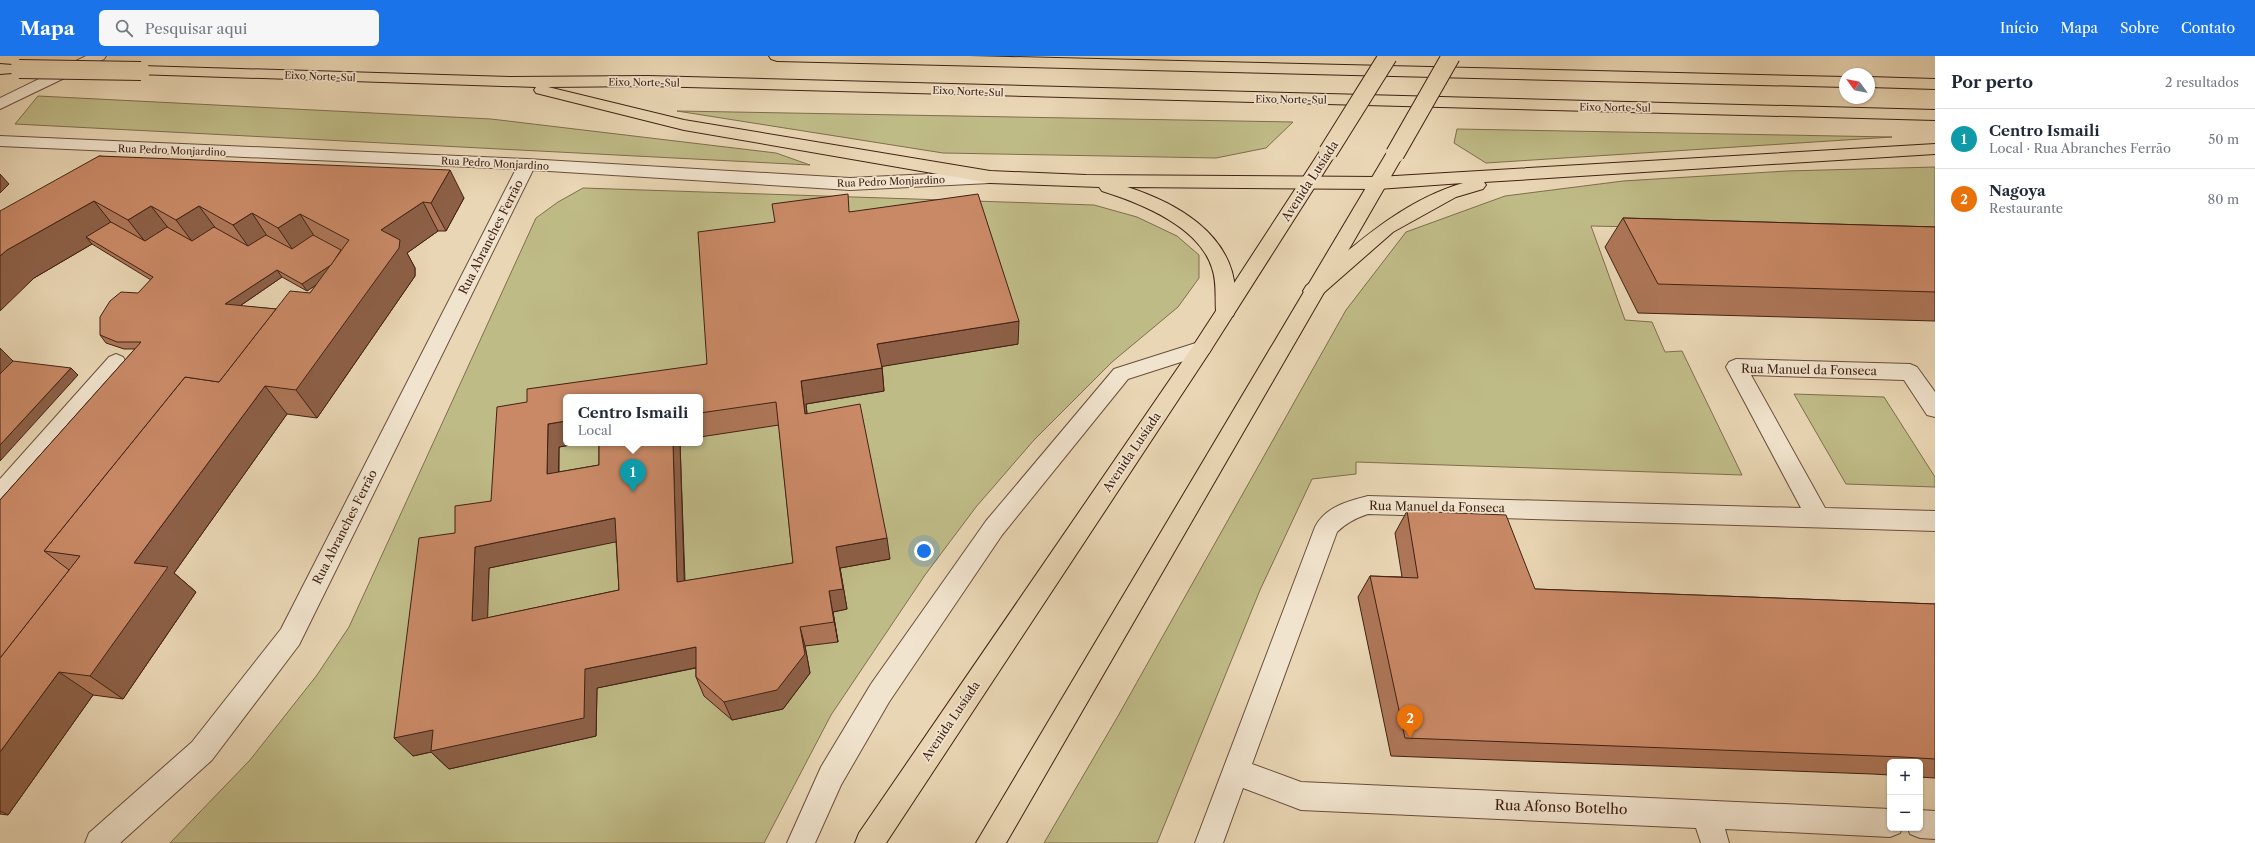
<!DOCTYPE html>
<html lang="pt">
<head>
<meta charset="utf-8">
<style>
  body { margin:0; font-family:"Libre Caslon Text",serif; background:#f6f6f7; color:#1f2937 }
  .controls { position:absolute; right:12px; bottom:12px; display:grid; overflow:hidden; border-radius:6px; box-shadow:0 1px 3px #0004 }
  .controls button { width:36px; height:36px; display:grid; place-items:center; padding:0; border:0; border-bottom:1px solid #e0e1e3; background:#fff; color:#1f2937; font:20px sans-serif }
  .compass { position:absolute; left:1839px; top:12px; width:36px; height:36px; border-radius:50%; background:#fff; box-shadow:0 1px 3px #0004; rotate:303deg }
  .you { position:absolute; left:924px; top:495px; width:14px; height:14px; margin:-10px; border:3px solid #fff; border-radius:50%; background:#1a73e8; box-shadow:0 0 0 6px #1a73e833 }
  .badge { display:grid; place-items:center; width:26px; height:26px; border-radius:50%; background:#1a73e8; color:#fff; font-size:13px; font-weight:700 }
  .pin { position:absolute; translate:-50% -33px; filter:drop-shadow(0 1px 2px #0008) }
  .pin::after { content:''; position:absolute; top:21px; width:14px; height:12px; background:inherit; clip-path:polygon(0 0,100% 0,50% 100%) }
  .popup { position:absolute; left:563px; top:338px; width:140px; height:52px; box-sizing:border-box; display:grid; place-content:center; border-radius:6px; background:#fff; filter:drop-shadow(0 1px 3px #0005); font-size:13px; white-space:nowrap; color:#747a83 }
  .popup b { font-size:15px; color:#1f2937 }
  .popup::after { content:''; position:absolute; left:50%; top:100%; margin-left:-8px; border:8px solid transparent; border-top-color:#fff }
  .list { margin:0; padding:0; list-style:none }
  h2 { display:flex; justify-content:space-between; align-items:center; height:52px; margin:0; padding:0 16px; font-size:17px }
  h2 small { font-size:13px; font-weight:400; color:#747a83 }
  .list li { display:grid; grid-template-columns:26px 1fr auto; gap:12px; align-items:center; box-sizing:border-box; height:60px; padding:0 16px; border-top:1px solid #e0e1e3 }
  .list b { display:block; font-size:15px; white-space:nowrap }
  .list p { margin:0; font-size:13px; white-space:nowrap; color:#747a83 }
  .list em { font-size:13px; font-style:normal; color:#747a83 }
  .icon { flex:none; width:22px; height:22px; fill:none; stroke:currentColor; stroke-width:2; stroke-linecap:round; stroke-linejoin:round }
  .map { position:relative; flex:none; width:1935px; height:787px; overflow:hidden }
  header { display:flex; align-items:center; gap:24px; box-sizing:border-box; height:56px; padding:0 20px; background:#1a73e8; color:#fff }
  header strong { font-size:19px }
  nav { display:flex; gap:22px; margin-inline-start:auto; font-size:14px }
  .search { width:280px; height:36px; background:#f6f6f7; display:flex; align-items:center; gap:10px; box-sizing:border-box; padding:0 14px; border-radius:6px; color:#747a83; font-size:15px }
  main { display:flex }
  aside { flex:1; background:#fff }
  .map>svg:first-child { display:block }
</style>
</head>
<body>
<header>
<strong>Mapa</strong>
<div class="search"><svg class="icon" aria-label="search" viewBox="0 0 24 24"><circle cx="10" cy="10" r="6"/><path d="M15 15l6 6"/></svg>Pesquisar aqui</div>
<nav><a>Início</a><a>Mapa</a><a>Sobre</a><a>Contato</a></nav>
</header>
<main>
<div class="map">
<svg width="1935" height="787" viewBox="0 0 1935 787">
  <rect width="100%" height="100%" fill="#e9d6b4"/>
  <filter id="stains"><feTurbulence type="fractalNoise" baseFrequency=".005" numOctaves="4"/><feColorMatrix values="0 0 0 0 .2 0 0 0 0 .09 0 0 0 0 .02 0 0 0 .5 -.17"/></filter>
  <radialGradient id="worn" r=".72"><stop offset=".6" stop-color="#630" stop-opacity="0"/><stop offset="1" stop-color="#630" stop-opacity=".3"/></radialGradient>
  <g fill="#bfbb87" stroke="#806e4e" fill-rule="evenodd">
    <polygon points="38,40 491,63 776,97 810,109 15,68"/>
    <polygon points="677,55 1293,66 1266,92 1216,102 943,97"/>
    <polygon points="1457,73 1892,81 1486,107 1454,87"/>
    <polygon points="1935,111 1935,177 1591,170 1625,264 1652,266 1665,296 1682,295 1742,419 1356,406 1356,418 1312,423 1260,534 1157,787 1044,787 1118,660 1346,254 1406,176 1505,140 1623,125 1787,115"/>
    <path d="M583,132L1094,149L1137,161L1177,180L1199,199V222L1178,251L1112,306L1034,384L976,451L925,519L831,659L764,787H170L250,704L317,619L349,571L536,162L558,146ZM566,341H700V387H566Z"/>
    <polygon points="1794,338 1884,341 1935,421 1935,431 1846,428"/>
  </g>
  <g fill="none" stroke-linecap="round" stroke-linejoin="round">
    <defs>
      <g id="minor">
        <polygon points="86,0 106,0 104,3 0,53 0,42"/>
        <polygon points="0,80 527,103 850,122 990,115 996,117 999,121 996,125 990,127 850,134 533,114 299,589 212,704 120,787 85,787 89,777 192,686 281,573 516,113 0,90"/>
        <polygon points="1202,285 1209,287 1212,292 1209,297 1128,323 1002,479 889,646 841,729 815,787 787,787 821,711 871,628 986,465 1114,313"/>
        <polygon points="116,298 123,301 126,306 123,311 8,446 0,448 0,423 109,301"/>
        <path d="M1736,303L1910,308L1917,311L1935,336V361L1927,359L1904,324L1751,319L1825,452L1935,455V475L1368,458C1356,462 1346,467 1337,476L1252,708L1301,726L1890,753V772H1902L1900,777L1890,781L1725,773L1729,787H1701L1696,772L1301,754L1243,732L1223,787H1195L1315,471C1325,451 1348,445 1368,440L1801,452L1726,311L1729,306Z"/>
        <polygon points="1920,754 1935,755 1935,783 1920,782 1910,778 1908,772 1920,772"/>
      </g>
      <g id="major">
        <polygon points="1328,91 1334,92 1337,96 1209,297 886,787 855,787 859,777 1195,287 1322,92"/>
        <polygon points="1395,93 1401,94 1404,98 1006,787 976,787 1386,98 1389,94"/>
      </g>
      <g id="highway">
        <polygon points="769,0 970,0 1845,21 1845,31 777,5 771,3"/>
        <polygon points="0,8 25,10 27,13 25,16 0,18"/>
        <path d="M141,10L510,21L648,20L1935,54V64L648,30L548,31L684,64L990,115L1086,119L1378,121L1935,88V98L1484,126L1486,129L1483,133L1456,141L1393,176L1320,240L1313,242L1306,240L1303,235L1306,230C1354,190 1401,145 1463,127L1378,133L1127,131C1175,146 1231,177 1235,233C1235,242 1237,252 1233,260L1226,262L1219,260L1216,255C1215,241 1217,226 1212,212C1199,170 1140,147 1102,135L1099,131L990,127L684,74L536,37L534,34L536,31L135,18L133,15L135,12Z"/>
        <polygon points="1869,21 1935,23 1935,33 1869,31"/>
      </g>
    </defs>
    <use href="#minor" stroke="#6b4e3c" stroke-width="2"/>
    <use href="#major" stroke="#412114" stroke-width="2"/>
    <use href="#highway" stroke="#412114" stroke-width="2"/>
    <use href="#minor" fill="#f1e4ce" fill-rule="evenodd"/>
    <use href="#major" fill="#e9d6b4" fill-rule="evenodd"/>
    <use href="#highway" fill="#e9d6b4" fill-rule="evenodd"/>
    <defs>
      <g id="major-bridge">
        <polyline points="1328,96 1388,0"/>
        <polyline points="1395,98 1451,0"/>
      </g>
      <polyline id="highway-bridge" points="19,13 141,15"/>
    </defs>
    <use href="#major-bridge" stroke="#412114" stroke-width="20" stroke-linecap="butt"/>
    <use href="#highway-bridge" stroke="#412114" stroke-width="20" stroke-linecap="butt"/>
    <use href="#major-bridge" stroke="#e9d6b4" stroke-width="18"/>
    <use href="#highway-bridge" stroke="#e9d6b4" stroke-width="18"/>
  </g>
  <g fill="#ad7658" stroke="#412114" fill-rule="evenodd">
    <path d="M99,100L464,142L446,175H438L407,197L415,212V220L317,362L287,358L174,517L196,536L123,643L93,639L8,759L0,758V444L135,293H124L106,287L100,279L151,224L92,188L34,222ZM282,221L307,235L316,229L310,237L276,253L240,250Z"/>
    <path d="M850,156L1018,288L882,310L884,335L806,348L807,357L890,503L840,512L847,553L833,556L838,586L805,590L810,617L783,653L732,664L704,640L696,621V612L597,632L596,680L449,713L431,696L413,700L455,477L491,445L527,346L707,308L775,166ZM700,341V381L779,369L793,507L685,525L680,387H599V409L559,416V391L582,387H566ZM616,485L619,534L487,562L489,512Z"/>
    <polygon points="1623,162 1935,171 1935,265 1638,257 1605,191"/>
    <polygon points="1407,455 1535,533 1935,548 1935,722 1920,721 1920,706 1890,706 1890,719 1872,718 1391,700 1358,541 1370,520 1402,521 1395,477"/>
  </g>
  <g fill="#8d6047" stroke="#412114">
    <polygon points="450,114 464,142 446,175 431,147"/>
    <polygon points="0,118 9,128 0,137"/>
    <polygon points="94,145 117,174 86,181 92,188 34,222 0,255 0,200 7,194"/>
    <polygon points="423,146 438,175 407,197 415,212 415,220 317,362 296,334 381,174"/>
    <polygon points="151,150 173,178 150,192 128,164"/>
    <polygon points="199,150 220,178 197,192 176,164"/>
    <polygon points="252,157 271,186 253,197 233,169"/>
    <polygon points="300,158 318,186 297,200 278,172"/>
    <polygon points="347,198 352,205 307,235 302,228"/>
    <polygon points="277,214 282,221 231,256 225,248"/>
    <polygon points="1019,265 1018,288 879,311 877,288"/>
    <polygon points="0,292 20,312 0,333"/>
    <polygon points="71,312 78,319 0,405 0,389"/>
    <polygon points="882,312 884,335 806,348 809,380 805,358 801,325"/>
    <polygon points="265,330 287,358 174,517 196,536 123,643 90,620 134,507"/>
    <polygon points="566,365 566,387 582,387 559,391 558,440 547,418 548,368"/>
    <polygon points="673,387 680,387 685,547 677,526"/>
    <polygon points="615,462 625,484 489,512 487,585 472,565 475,491"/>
    <polygon points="887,482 890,503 840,512 847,553 833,556 838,586 829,535 836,491"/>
    <polygon points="800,571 805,590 810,617 783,653 732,664 724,646"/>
    <polygon points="696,591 704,610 597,632 596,680 449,713 431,696 413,700 394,682 585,613"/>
    <polygon points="59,616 93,639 8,759 0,755 0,696"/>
  </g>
  <g fill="#c98966" stroke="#412114" fill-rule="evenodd">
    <polygon points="99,100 450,114 431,147 423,146 381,174 400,184 399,192 296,334 265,330 134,507 168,511 90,620 59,616 0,696 0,602 80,500 44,495 185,321 219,326 290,235 310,237 349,184 300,158 278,172 252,157 233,169 199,150 176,164 151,150 128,164 94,145 7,194 0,200 0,155"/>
    <path d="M848,138L849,156L978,138L1019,265L877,288L882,312L801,325L805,358L860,348L887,482L836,491L843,533L829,535L834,566L800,571L805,598L777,634L724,646L696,621V591L585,613L584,662L431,695L433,674L394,682L419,482L455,477V450L491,445L497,351L527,346V333L707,308L698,176L775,166L772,148ZM566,341H700V357L776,346L793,507L677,526L673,387H599V409L547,418L548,368L566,365ZM615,462L619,534L472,565L475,491Z"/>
    <polygon points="1623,162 1935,171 1935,236 1658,228"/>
    <polygon points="111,166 145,185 167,171 192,185 214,171 248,190 266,179 292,193 313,179 341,194 331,209 302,228 277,214 225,248 276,253 219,326 185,321 44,495 69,514 0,602 0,444 141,286 117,286 100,279 100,261 110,245 121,236 138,237 153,221 86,181"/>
    <polygon points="13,305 71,312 0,389 0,318"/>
    <polygon points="1407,455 1506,459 1535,533 1935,548 1935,703 1903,701 1405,682 1370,520 1418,522"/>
  </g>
  <g text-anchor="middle" stroke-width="3.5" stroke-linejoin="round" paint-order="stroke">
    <g font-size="10" fill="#412114" stroke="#f1e4ce">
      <text transform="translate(320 20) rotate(2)" y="4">Eixo Norte-Sul</text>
      <text transform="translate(644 26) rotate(1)" y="4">Eixo Norte-Sul</text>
      <text transform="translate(968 35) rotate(2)" y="4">Eixo Norte-Sul</text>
      <text transform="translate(1291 43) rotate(1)" y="4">Eixo Norte-Sul</text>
      <text transform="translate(1615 51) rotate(1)" y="4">Eixo Norte-Sul</text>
      <text transform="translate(172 94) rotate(2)" y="4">Rua Pedro Monjardino</text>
      <text transform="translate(495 107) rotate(3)" y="4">Rua Pedro Monjardino</text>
      <text transform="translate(891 125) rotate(-2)" y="4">Rua Pedro Monjardino</text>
    </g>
    <g font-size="12" fill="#412114" stroke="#f1e4ce">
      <text transform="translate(1310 125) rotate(-57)" y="4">Avenida Lusíada</text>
      <text transform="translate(491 181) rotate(-63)" y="4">Rua Abranches Ferrão</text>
      <text transform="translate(1809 314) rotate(1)" y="4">Rua Manuel da Fonseca</text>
      <text transform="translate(1132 396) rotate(-56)" y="4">Avenida Lusíada</text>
      <text transform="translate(1437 451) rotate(1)" y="4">Rua Manuel da Fonseca</text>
      <text transform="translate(345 471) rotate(-63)" y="4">Rua Abranches Ferrão</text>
      <text transform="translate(951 665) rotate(-56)" y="4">Avenida Lusíada</text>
    </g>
    <g font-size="14" fill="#412114" stroke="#f1e4ce">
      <text transform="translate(1561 751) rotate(2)" y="5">Rua Afonso Botelho</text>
    </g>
  </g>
  <rect width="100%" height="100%" filter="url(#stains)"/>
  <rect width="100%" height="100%" fill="url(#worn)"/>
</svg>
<div class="controls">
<button>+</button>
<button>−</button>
</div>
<svg class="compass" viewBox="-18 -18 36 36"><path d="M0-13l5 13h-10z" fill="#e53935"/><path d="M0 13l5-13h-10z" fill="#747a83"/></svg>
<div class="you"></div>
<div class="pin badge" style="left:633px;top:436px;background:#0f9aa8">1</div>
<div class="popup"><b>Centro Ismaili</b>Local</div>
<div class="pin badge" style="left:1410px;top:682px;background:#e8710a">2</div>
</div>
<aside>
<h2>Por perto<small>2 resultados</small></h2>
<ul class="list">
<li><span class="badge" style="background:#0f9aa8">1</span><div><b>Centro Ismaili</b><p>Local · Rua Abranches Ferrão</p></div><em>50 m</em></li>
<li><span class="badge" style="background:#e8710a">2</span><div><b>Nagoya</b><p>Restaurante</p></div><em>80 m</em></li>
</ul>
</aside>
</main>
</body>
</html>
